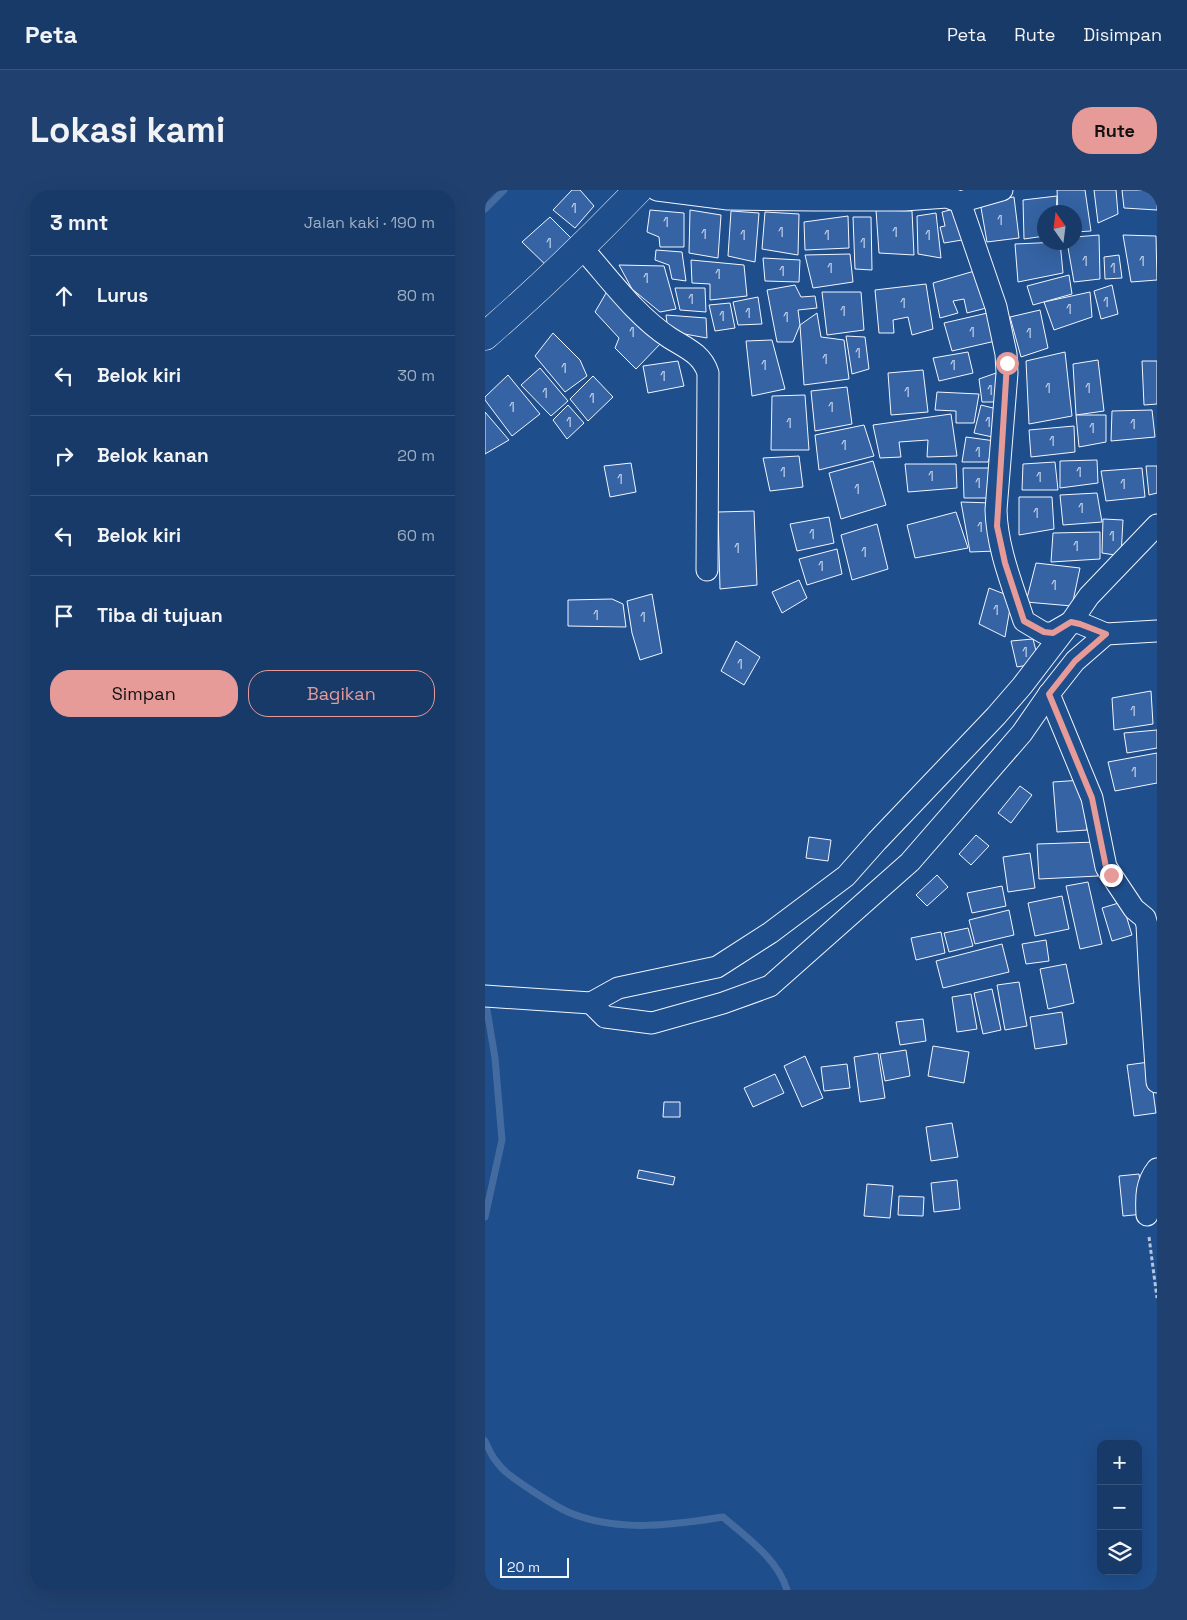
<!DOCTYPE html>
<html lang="id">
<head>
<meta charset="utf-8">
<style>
  body { margin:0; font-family:"Space Grotesk",sans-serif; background:#20416f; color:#f1f3f6 }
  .controls { position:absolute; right:15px; bottom:15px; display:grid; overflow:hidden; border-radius:10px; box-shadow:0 5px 20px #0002 }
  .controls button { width:45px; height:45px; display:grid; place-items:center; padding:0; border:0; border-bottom:1px solid #36547d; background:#173a69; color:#f1f3f6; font:25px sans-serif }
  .compass { position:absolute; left:552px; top:15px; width:45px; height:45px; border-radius:50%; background:#173a69; box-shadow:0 5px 20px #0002; rotate:346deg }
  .scale { position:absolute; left:15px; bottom:12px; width:69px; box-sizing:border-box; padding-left:5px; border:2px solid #f2f6ff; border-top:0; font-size:14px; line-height:18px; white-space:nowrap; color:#f2f6ff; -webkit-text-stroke:4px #1f4e8c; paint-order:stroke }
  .stop { position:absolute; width:15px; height:15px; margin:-11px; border:4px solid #e69b98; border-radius:50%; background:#fff }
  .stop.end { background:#e69b98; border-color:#fff; box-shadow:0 1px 5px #0008 }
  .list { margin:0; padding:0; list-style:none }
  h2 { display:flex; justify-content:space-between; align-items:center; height:65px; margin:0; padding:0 20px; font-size:21px }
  h2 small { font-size:16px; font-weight:400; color:#9eadc0 }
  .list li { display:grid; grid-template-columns:32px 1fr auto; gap:15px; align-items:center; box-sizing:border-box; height:80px; padding:0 20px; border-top:1px solid #36547d }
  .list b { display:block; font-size:19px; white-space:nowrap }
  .list em { font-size:16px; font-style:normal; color:#9eadc0 }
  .actions { display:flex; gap:10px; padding:15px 20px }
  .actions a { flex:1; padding:11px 0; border:1px solid #e69b98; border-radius:20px; text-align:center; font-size:18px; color:#e69b98 }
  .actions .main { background:#e69b98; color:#111 }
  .icon { flex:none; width:28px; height:28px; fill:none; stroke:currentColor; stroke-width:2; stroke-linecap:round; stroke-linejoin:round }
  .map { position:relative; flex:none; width:672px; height:1400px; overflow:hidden; border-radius:20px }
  header { display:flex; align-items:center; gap:30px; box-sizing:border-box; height:70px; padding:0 25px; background:#173a69; border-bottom:1px solid #36547d }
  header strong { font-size:24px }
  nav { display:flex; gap:28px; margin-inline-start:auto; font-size:18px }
  .intro { display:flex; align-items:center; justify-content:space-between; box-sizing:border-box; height:120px; padding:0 30px }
  h1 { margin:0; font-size:35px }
  .button { padding:12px 22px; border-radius:20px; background:#e69b98; color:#111; font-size:18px; font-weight:700 }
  main { display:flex; gap:30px; padding:0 30px }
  aside { flex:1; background:#173a69; border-radius:20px; box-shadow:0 5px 20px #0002 }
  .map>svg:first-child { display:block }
</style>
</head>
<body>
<header>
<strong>Peta</strong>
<nav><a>Peta</a><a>Rute</a><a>Disimpan</a></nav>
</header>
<div class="intro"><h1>Lokasi kami</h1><a class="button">Rute</a></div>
<main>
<aside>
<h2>3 mnt<small>Jalan kaki · 190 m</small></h2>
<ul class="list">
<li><svg class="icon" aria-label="ahead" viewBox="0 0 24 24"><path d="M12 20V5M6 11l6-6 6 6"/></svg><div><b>Lurus</b></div><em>80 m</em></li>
<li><svg class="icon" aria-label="left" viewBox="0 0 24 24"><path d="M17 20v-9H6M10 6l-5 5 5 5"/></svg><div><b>Belok kiri</b></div><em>30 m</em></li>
<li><svg class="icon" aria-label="right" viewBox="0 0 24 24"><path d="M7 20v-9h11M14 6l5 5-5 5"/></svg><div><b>Belok kanan</b></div><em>20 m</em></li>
<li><svg class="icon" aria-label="left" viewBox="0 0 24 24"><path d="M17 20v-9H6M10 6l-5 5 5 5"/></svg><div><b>Belok kiri</b></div><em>60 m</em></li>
<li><svg class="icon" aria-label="arrive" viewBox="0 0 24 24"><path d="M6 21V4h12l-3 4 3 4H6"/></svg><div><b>Tiba di tujuan</b></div></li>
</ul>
<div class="actions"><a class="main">Simpan</a><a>Bagikan</a></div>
</aside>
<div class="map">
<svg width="672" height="1400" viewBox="0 0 672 1400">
  <rect width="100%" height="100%" fill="#1f4e8c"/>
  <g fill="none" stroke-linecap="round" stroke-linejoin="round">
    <g stroke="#446ba0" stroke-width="7">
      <polyline points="0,19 19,0"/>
      <polyline points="0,808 10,868 17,950 0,1027"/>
      <path d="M0,1251C3,1257 6,1265 11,1271C19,1283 34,1292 46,1300C58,1308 70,1316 83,1322C132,1343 188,1335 238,1327C262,1348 293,1369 302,1400"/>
    </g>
  </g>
  <g fill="#3563a3" stroke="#f2f6ff">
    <polygon points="87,0 95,0 109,16 90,38 68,20"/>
    <polygon points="572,0 600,0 606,41 590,42 590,22 573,22"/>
    <polygon points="609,0 631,0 633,24 613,33"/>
    <polygon points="637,0 672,0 672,20 639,18"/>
    <polygon points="572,6 571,22 560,22 560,46 539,49 538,10"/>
    <polygon points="529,7 534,48 502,52 495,12"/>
    <polygon points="473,18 483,49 459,53 455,37 460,36 457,22"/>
    <polygon points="165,20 199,23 199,57 175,57 174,47 162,42"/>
    <polygon points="205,20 236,25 233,68 204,63"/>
    <polygon points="391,20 427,21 429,65 394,63"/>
    <polygon points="246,21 274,23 270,72 243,66"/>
    <polygon points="280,22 314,24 313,65 277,59"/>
    <polygon points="451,23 456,68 433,64 432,26"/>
    <polygon points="363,26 364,58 320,60 319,32"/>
    <polygon points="65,27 92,54 65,79 37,52"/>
    <polygon points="368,27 386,27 387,80 370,79"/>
    <polygon points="614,45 615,89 589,92 582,52 590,52 590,47"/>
    <polygon points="638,45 671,46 672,90 646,92"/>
    <polygon points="575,52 578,83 533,92 530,54"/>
    <polygon points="171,60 197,62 201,91 187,89 184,75 170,70"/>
    <polygon points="365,64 368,92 328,98 320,65"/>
    <polygon points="634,65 637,88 620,89 619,67"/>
    <polygon points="278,68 315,70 314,92 280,91"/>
    <polygon points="206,70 259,75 262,106 225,110 225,94 207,93"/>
    <polygon points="134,75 179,76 191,119 175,122 147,99"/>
    <polygon points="493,80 505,117 482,123 479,109 468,111 473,123 455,128 448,93"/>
    <polygon points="584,85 587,104 548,115 542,96"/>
    <polygon points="441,94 448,139 427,145 423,127 408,130 409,143 394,143 390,100"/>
    <polygon points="310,95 316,107 330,106 332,118 313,120 315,135 308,152 292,152 282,100"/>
    <polygon points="627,95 633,124 616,129 609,101"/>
    <polygon points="124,98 178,151 151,179 130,158 134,148 110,122"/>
    <polygon points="190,98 220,98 221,122 195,120"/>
    <polygon points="337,102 376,102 379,140 342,145"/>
    <polygon points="605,102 607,127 569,140 559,112"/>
    <polygon points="273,107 277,134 253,135 248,112"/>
    <polygon points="245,113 250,138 230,141 224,115"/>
    <polygon points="555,120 563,158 536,167 525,127"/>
    <polygon points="507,122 515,150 467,161 459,133"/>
    <polygon points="332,123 336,147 359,150 364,189 319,195 315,135"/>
    <polygon points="181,125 221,128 222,148 183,141"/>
    <polygon points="68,143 95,170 102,186 80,202 50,166"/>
    <polygon points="361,146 380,147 384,179 367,184"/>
    <polygon points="287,150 300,199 267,206 261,151"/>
    <polygon points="483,162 488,183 454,191 448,168"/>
    <polygon points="580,162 587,226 544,234 541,171"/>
    <polygon points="613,170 619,221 591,225 588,174"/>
    <polygon points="193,171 199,196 163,203 158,176"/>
    <polygon points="657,171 672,171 672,214 659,215"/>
    <polygon points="55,178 83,211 66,226 36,195"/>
    <polygon points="438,180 443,222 406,225 403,183"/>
    <polygon points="514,182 515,212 497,212 494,189"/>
    <polygon points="23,185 55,224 27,246 0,210 0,207"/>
    <polygon points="108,186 128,207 103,231 85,209"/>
    <polygon points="362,197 367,234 330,241 326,201"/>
    <polygon points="452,202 494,204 489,233 471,233 471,221 450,220"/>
    <polygon points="320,205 324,260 286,260 287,206"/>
    <polygon points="83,215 99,233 82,249 68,230"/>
    <polygon points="496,215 516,220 512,248 489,243"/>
    <polygon points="667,220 670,247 626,251 627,221"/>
    <polygon points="0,222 24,250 0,264"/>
    <polygon points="466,224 472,266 442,267 443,250 414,252 416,267 395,268 388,235"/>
    <polygon points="591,225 621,225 621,252 594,257"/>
    <polygon points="379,235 389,266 334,280 330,245"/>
    <polygon points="589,236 590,262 546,267 544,240"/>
    <polygon points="481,247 510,251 503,272 477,272"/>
    <polygon points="314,266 318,297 285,301 278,268"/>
    <polygon points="612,270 613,293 575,298 575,271"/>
    <polygon points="388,271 401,315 356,329 344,283"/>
    <polygon points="570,272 573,300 537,300 538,274"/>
    <polygon points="146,273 151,302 125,307 119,276"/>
    <polygon points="420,274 471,274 472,298 423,302"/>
    <polygon points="661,276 672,276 672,303 664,305"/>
    <polygon points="478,278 507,278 506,308 479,308"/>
    <polygon points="657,278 660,307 621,311 616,281"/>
    <polygon points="612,303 617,332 578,335 575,305"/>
    <polygon points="534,307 567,307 569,339 534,345"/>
    <polygon points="476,312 507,313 511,361 485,362"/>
    <polygon points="269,321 272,395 235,399 233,322"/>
    <polygon points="471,322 483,358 430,368 422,335"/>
    <polygon points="344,327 349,353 312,361 305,334"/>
    <polygon points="618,329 638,330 636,366 617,363"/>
    <polygon points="392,334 403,379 367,390 356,345"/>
    <polygon points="615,342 615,369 566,372 568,343"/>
    <polygon points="352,359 357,384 322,395 314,369"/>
    <polygon points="551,373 595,378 587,416 541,412"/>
    <polygon points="314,390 322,408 297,423 287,402"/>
    <polygon points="504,398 527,407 520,447 494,434"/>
    <polygon points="167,404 177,463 155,470 147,443 142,411"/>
    <polygon points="127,409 138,414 141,437 83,436 83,410"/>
    <polygon points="548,449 554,473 532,477 526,451"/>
    <polygon points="251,451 275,467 259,495 236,481"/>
    <polygon points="666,501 668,534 629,540 627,508"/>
    <polygon points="672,540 672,558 642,563 639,543"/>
    <polygon points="672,563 672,593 630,601 623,572"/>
    <polygon points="597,590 602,640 572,642 568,592"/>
    <polygon points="535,596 547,605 526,633 513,623"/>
    <polygon points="491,645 504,656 486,675 474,664"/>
    <polygon points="324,647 346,650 343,671 321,668"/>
    <polygon points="612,652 613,686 554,689 552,654"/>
    <polygon points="545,663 550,698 523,702 518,667"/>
    <polygon points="452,685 463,697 442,716 431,705"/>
    <polygon points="603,692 617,754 595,759 581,696"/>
    <polygon points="517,696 521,716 487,723 482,703"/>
    <polygon points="577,706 584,739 550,746 543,713"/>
    <polygon points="637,712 647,745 627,751 617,718"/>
    <polygon points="524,720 529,745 490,754 484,730"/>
    <polygon points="483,738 488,756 464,762 459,743"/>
    <polygon points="456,742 460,763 431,770 426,748"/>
    <polygon points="561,750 564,771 541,774 537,754"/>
    <polygon points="517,754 524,782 458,798 451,771"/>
    <polygon points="581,774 589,813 563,819 555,779"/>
    <polygon points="534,792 542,836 520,840 512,795"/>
    <polygon points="507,799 516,840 498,844 489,803"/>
    <polygon points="486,804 492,839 472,842 467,807"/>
    <polygon points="577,822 582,854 550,859 545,827"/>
    <polygon points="438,829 441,851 415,855 411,832"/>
    <polygon points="448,856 484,862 479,893 443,886"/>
    <polygon points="421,860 425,886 400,891 395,864"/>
    <polygon points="393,863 400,908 375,912 369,867"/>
    <polygon points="320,866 338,908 317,917 299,876"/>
    <polygon points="664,872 671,923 649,926 642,875"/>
    <polygon points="362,874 365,898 339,901 336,877"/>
    <polygon points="290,884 299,903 268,917 259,898"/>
    <polygon points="179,912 195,912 195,927 178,927"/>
    <polygon points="467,933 473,967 446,971 441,937"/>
    <polygon points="154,980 190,987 188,995 152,988"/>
    <polygon points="654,984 659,1024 638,1026 634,986"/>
    <polygon points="472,990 475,1019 449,1022 446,993"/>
    <polygon points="382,994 408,996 405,1028 379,1026"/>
    <polygon points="414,1006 439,1007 438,1026 413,1025"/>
  </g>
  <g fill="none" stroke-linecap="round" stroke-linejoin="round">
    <defs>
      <g id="street">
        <path d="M172,0L243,9L330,10H419L462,7L475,12L511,117L521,164L522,183L511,320C512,358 527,394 539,431L559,443H567L586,432L595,433L621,444L672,441"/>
        <polyline points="475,12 517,0"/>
        <path d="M97,58C124,88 151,126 185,148C201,158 217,164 223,183L222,380"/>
        <polyline points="564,504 607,608 621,677 649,719 660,728 662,735 665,792 672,892"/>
        <polyline points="0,806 106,813 133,798 232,777 285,743 361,686 392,651 511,526 537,496 586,432 604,406 672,335"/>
        <polyline points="106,813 120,827 167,833 238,813 285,796 425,672 537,543 564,504 590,471 621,444"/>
        <path d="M662,1025C661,1007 661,993 672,979"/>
      </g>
      <path id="primary" d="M0,146C53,100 104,51 153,0"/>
    </defs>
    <use href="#street" stroke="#f2f6ff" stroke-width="23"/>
    <use href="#primary" stroke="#f2f6ff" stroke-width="29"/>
    <polyline stroke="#b3c4dc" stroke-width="3" stroke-dasharray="4 2.5" stroke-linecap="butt" points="664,1047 672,1108"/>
    <use href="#street" stroke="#1f4e8c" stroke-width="21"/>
    <use href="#primary" stroke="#1f4e8c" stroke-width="28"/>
  </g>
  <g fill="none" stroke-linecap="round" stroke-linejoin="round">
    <polyline stroke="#e69b98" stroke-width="6" points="522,173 512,336 520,373 539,431 559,442 568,443 586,432 595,434 621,444 590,471 564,504 607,608 621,677 626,685"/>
  </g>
  <g text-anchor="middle" stroke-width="4" stroke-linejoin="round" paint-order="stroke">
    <g font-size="14" fill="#c3d1e8">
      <text x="89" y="23">1</text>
      <text x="515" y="35">1</text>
      <text x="181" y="37">1</text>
      <text x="296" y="47">1</text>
      <text x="410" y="47">1</text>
      <text x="219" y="49">1</text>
      <text x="258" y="50">1</text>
      <text x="342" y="50">1</text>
      <text x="443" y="50">1</text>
      <text x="64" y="58">1</text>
      <text x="378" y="58">1</text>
      <text x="600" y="76">1</text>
      <text x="657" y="76">1</text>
      <text x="345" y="83">1</text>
      <text x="628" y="83">1</text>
      <text x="297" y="86">1</text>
      <text x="233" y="89">1</text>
      <text x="161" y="93">1</text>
      <text x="206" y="114">1</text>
      <text x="621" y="117">1</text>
      <text x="418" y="118">1</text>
      <text x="584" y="124">1</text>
      <text x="358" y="126">1</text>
      <text x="263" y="128">1</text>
      <text x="237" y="131">1</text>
      <text x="301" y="132">1</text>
      <text x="147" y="147">1</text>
      <text x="487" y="147">1</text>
      <text x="544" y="148">1</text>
      <text x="373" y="168">1</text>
      <text x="340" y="174">1</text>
      <text x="279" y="180">1</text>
      <text x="468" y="180">1</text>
      <text x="79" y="183">1</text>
      <text x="178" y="191">1</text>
      <text x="563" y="203">1</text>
      <text x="603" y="203">1</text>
      <text x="505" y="205">1</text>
      <text x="422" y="207">1</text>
      <text x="60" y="208">1</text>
      <text x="107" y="213">1</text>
      <text x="27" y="222">1</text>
      <text x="346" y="222">1</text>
      <text x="84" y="237">1</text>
      <text x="503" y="237">1</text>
      <text x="304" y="238">1</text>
      <text x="648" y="239">1</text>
      <text x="607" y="243">1</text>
      <text x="567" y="256">1</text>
      <text x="359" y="260">1</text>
      <text x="493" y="267">1</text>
      <text x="298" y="287">1</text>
      <text x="594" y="287">1</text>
      <text x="446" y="291">1</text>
      <text x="554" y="292">1</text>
      <text x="135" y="294">1</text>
      <text x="493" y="298">1</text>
      <text x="638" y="299">1</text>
      <text x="372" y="304">1</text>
      <text x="596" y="323">1</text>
      <text x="551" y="328">1</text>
      <text x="495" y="342">1</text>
      <text x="327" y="349">1</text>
      <text x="627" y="351">1</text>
      <text x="591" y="361">1</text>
      <text x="252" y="363">1</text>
      <text x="379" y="367">1</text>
      <text x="336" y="381">1</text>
      <text x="569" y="400">1</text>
      <text x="511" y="425">1</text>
      <text x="111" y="430">1</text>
      <text x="158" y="432">1</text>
      <text x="540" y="467">1</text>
      <text x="255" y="479">1</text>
      <text x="648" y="526">1</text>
      <text x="649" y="587">1</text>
    </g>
  </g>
</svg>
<div class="controls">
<button>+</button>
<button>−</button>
<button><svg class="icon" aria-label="layers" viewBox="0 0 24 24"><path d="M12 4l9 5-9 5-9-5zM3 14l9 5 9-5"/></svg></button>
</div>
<svg class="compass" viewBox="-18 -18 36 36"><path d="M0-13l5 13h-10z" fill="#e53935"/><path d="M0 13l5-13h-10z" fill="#9eadc0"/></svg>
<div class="scale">20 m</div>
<div class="stop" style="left:522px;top:173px"></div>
<div class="stop end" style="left:626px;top:685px"></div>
</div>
</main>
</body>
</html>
